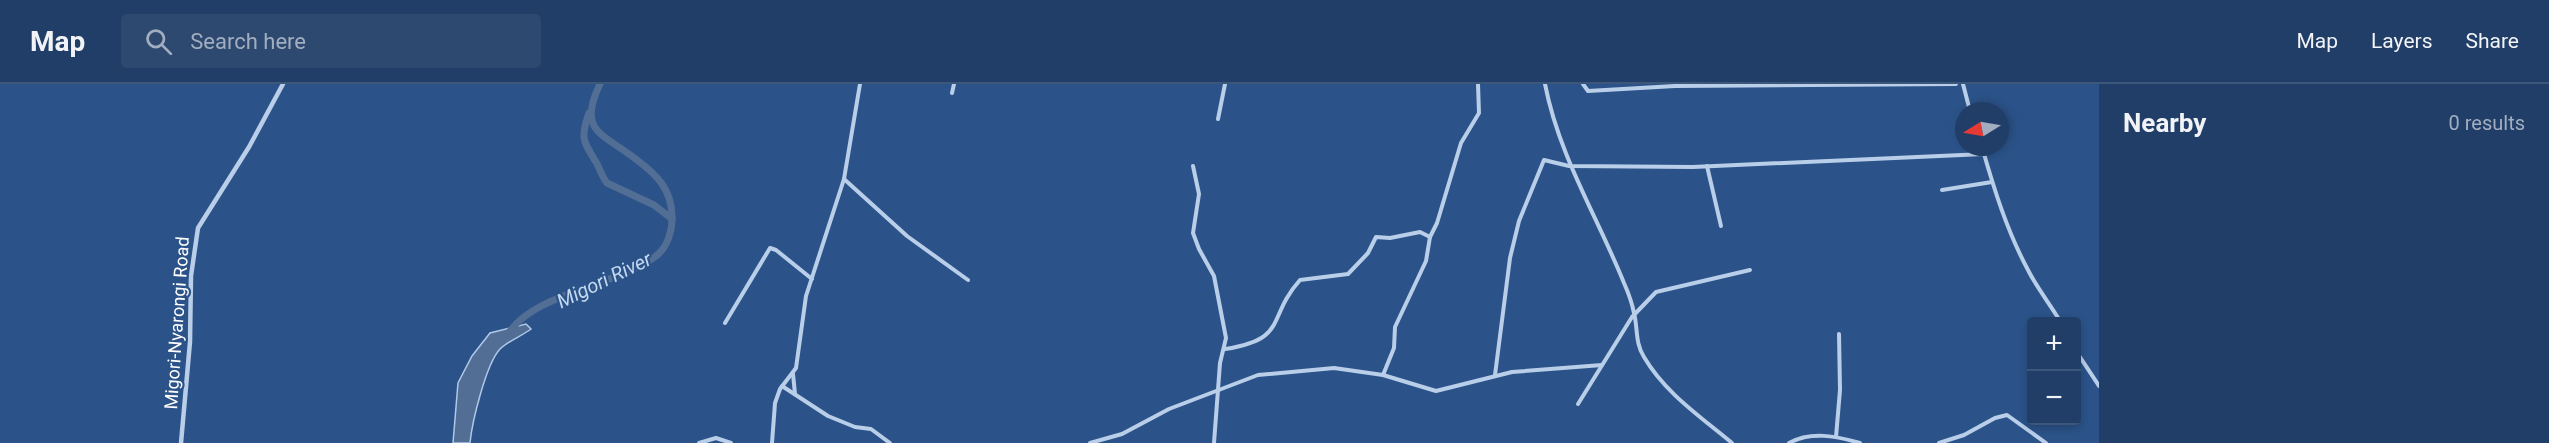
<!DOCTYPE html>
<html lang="en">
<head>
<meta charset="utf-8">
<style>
  body { margin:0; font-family:Roboto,sans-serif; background:#2d4970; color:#f1f3f6 }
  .controls { position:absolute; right:18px; bottom:18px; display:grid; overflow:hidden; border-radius:6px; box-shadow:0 3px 9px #0003 }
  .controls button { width:54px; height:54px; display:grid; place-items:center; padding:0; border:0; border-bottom:2px solid #3d577b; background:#203e67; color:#f1f3f6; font:30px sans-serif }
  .compass { position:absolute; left:1955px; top:18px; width:54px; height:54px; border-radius:50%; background:#203e67; box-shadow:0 3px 9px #0003; rotate:259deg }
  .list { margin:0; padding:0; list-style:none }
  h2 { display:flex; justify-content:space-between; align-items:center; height:78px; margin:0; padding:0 24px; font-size:26px }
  h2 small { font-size:20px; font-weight:400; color:#a2aec0 }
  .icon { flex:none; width:33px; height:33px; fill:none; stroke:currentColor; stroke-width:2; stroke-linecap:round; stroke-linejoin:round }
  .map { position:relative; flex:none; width:2099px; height:359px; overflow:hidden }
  header { display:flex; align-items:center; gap:36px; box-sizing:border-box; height:84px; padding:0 30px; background:#203e67; border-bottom:2px solid #3d577b }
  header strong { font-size:28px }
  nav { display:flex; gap:33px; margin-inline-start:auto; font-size:21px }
  .search { width:420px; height:54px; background:#2d4970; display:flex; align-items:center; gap:15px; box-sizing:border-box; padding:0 21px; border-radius:6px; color:#a2aec0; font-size:22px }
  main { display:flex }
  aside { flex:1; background:#203e67 }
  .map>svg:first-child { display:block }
</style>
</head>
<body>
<header>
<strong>Map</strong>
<div class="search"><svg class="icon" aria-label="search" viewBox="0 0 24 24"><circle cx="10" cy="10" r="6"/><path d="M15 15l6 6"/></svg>Search here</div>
<nav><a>Map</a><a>Layers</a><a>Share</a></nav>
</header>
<main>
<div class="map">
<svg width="2099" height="359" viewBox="0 0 2099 359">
  <rect width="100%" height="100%" fill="#2b5389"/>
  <path fill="#526e94" stroke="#aec8e8" stroke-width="1.5" d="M526,240L531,245C522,252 508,257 500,265C486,280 472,338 470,359H453L458,299L472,272L490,249Z"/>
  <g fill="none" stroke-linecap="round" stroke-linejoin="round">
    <g stroke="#526e94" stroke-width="7">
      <path d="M589,29C580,54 583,57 596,78C600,85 602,93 607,99L654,121L672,135"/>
      <path d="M508,250C534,209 618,201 656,172C668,163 673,145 672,131C671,105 657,91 637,76C605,50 576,49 600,0"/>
    </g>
    <g stroke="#b9cee8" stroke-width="4">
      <path d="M1545,0C1559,72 1597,132 1624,199C1628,208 1632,219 1634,229C1638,245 1635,259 1644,273C1665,309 1701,333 1732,359"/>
      <polyline points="1583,0 1588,7 1675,2 1956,0"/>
      <polyline points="1963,0 1970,27"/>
      <polyline points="952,9 954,0"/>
      <polyline points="1218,35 1225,0"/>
      <path d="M1982,63C1994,105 2007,147 2028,186C2037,204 2050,220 2060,237"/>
      <polyline points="1193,82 1199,110 1193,149 1199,165 1214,192 1226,254 1220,279 1214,359"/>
      <polyline points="1707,82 1721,142"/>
      <polyline points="844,95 907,152 968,196"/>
      <polyline points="1942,106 1992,98"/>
      <polyline points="725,239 770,164 776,166 812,195"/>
      <path d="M1225,265C1289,255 1266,234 1300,196L1348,190L1368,169L1376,153L1390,154L1420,148L1430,153"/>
      <polyline points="2076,267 2099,302"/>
      <polyline points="793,290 795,310"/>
      <polyline points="1383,291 1394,264 1395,243 1426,177 1430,153 1437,139 1461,59 1479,29 1478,0"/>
      <polyline points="1495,291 1510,174 1519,137 1544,76 1569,82 1693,83 1984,70"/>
      <polyline points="782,302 828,332 855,343 871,345 890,359"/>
      <polyline points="1578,320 1632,233 1656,208 1750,186"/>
      <polyline points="1836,353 1840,306 1839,250"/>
      <polyline points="699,359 716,354 731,359"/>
      <polyline points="772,359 775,319 780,305 796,284 806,212 844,95 860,0"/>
      <polyline points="1090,359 1122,350 1169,325 1258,291 1334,284 1383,291 1436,307 1512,288 1602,281"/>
      <path d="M1789,359C1811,347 1836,352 1860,359"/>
      <polyline points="1939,359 1964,351 1995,334 2007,331 2046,359"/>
    </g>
    <polyline stroke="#b9cee8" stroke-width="4.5" points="181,359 190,258 191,192 198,144 249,63 283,0"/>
  </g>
  <g text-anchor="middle" stroke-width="4.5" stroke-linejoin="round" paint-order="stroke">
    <g font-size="18" fill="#fff" stroke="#2b5389">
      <text transform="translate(177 239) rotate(-86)" y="6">Migori-Nyarongi Road</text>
    </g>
    <g font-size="20" font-style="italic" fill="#c4d8f0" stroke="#2b5389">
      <text transform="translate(604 196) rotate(-26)" y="7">Migori River</text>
    </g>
  </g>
</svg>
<div class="controls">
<button>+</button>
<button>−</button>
</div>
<svg class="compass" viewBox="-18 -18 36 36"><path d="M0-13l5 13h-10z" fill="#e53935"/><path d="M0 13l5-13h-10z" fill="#a2aec0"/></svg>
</div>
<aside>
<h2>Nearby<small>0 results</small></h2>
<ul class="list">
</ul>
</aside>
</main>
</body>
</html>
